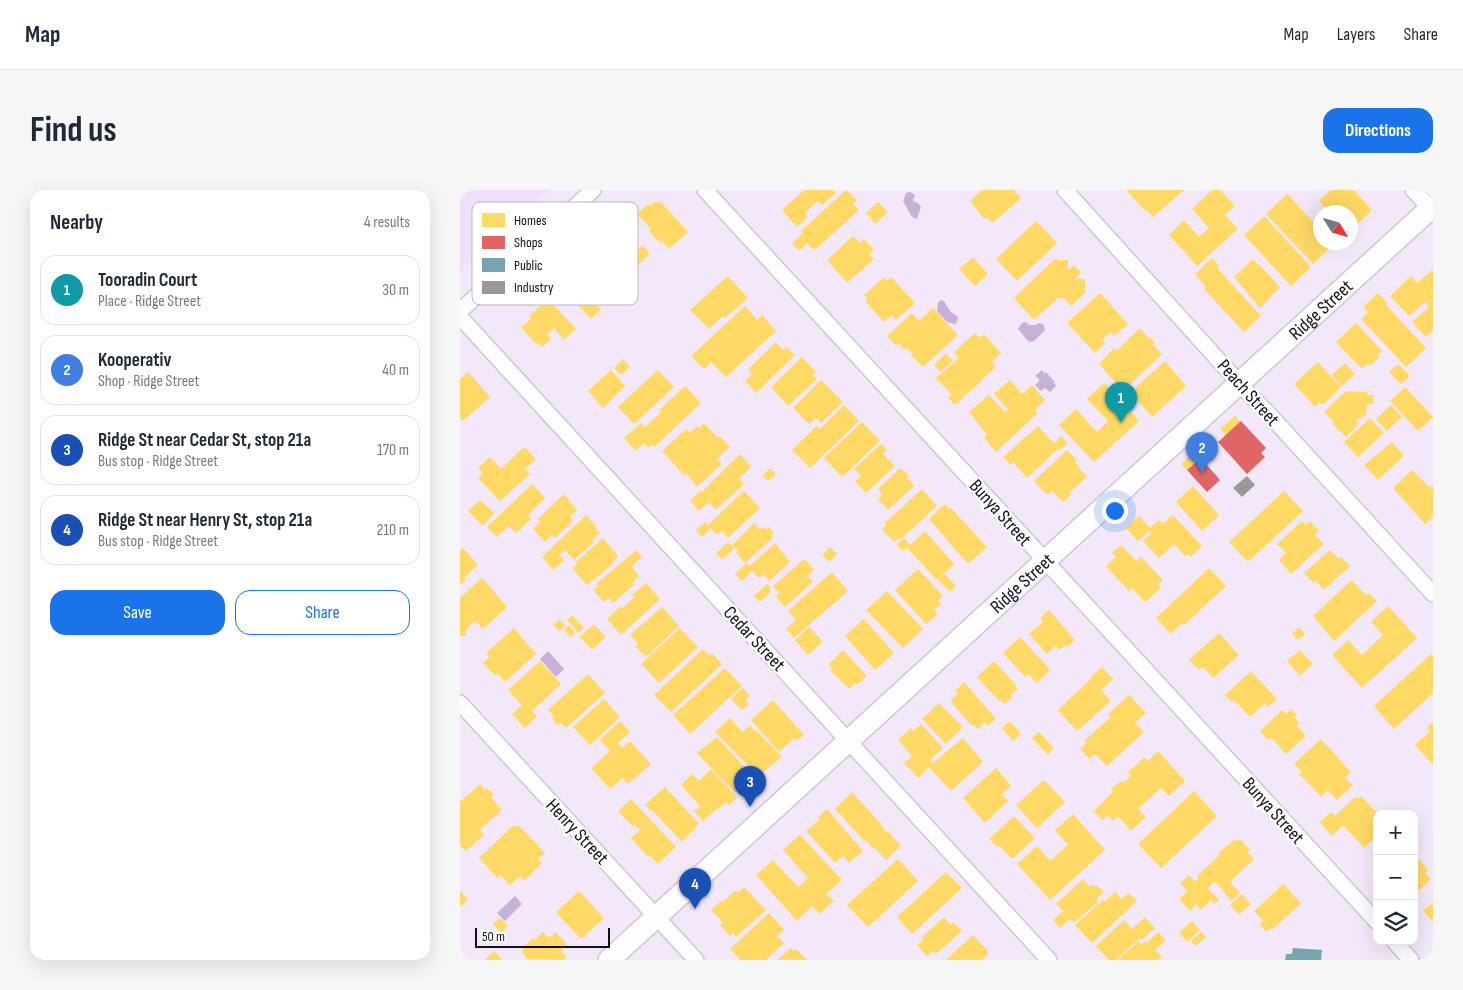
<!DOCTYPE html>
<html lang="en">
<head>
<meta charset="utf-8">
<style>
  body { margin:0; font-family:"Sofia Sans Condensed",sans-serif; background:#f6f6f7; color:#1f2937 }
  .controls { position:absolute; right:15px; bottom:15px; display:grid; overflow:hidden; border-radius:10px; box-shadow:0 5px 20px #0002 }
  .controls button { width:45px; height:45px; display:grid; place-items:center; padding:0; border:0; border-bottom:1px solid #e0e1e3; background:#fff; color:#1f2937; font:25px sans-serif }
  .compass { position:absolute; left:853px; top:15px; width:45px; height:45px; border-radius:50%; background:#fff; box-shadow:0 5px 20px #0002; rotate:127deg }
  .scale { position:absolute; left:15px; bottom:12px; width:135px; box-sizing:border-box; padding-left:5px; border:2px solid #150f19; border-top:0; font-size:14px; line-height:18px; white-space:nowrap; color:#150f19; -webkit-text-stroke:4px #fff; paint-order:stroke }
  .you { position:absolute; left:654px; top:320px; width:18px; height:18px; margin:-12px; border:4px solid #fff; border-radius:50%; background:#1a73e8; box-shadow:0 0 0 8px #1a73e833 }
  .badge { display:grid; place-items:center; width:32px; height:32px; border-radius:50%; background:#1a73e8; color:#fff; font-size:16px; font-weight:700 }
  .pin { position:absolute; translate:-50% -41px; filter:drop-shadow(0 1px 2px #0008) }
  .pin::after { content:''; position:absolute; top:26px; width:18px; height:15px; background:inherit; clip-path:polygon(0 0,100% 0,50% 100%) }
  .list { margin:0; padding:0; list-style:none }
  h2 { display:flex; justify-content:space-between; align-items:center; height:65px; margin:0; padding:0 20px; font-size:21px }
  h2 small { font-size:16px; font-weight:400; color:#747a83 }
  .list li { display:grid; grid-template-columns:32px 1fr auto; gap:15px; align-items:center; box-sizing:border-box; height:70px; margin:0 10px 10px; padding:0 10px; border:1px solid #e0e1e3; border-radius:15px }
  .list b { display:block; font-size:19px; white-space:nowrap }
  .list p { margin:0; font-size:16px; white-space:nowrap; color:#747a83 }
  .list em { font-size:16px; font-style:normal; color:#747a83 }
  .actions { display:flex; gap:10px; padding:15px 20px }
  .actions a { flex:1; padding:11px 0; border:1px solid #1a73e8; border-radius:15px; text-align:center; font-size:18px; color:#1a73e8 }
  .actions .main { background:#1a73e8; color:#fff }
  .icon { flex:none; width:28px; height:28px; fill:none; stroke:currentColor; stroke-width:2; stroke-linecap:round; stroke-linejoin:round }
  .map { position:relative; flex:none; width:973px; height:770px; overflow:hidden; border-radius:15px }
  header { display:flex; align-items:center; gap:30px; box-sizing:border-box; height:70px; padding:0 25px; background:#fff; border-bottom:1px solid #e0e1e3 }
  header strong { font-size:24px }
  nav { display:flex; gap:28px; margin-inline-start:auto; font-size:18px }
  .intro { display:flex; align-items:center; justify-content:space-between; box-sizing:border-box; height:120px; padding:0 30px }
  h1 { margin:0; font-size:35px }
  .button { padding:12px 22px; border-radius:15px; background:#1a73e8; color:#fff; font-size:18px; font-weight:700 }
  main { display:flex; gap:30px; padding:0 30px }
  aside { flex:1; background:#fff; border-radius:15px; box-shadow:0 5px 20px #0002 }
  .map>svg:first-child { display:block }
</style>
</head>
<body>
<header>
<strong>Map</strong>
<nav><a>Map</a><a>Layers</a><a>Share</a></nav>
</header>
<div class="intro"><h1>Find us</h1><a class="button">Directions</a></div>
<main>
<aside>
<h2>Nearby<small>4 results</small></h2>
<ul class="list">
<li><span class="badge" style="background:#0f9aa8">1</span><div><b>Tooradin Court</b><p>Place · Ridge Street</p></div><em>30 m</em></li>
<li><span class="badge" style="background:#3f7fe0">2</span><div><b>Kooperativ</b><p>Shop · Ridge Street</p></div><em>40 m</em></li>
<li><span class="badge" style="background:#1a4fb4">3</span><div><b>Ridge St near Cedar St, stop 21a</b><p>Bus stop · Ridge Street</p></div><em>170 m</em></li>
<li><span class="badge" style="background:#1a4fb4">4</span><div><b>Ridge St near Henry St, stop 21a</b><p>Bus stop · Ridge Street</p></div><em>210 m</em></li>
</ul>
<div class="actions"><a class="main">Save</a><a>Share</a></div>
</aside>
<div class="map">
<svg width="973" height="770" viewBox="0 0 973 770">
  <rect width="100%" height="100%" fill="#f3e8f9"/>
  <polygon fill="#f0dffa" points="0,0 90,0 0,81"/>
  <g fill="#c8b1d6">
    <polygon points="450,2 455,5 453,11 458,13 461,17 457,29 452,27 443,11 446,3"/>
    <polygon points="481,110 484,111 490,121 498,127 497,132 495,134 487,132 477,121 478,113"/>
    <polygon points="566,132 569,135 576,135 579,133 583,134 585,140 574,151 569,152 558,139 562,133"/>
    <polygon points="582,180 585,184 586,182 595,192 594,193 596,196 590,202 585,198 581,201 575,195 579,192 579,189 575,186"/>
    <polygon points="88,461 104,479 96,487 80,469"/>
    <polygon points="55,706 62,714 45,731 37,723"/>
  </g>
  <g fill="#ffd966">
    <polygon points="344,0 373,0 376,3 362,15 358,11 345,23 348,27 337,37 322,20"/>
    <polygon points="386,0 397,10 393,14 399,20 357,58 356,57 353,60 347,53 339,61 332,53 343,43 341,41"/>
    <polygon points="522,0 554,0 561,8 533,33 526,27 524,29 510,11"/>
    <polygon points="666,0 724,0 693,27 686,20 685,21"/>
    <polygon points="752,0 760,0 775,16 765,25 778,39 737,76 709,45 724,30 739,47 749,38 732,19"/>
    <polygon points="871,0 894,0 912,20 891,40 891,22 869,22 859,11"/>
    <polygon points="827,4 861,40 861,52 872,52 874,54 853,74 806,24"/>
    <polygon points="195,11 197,13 200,11 228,42 209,59 202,51 200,53 189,41 191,39 177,24 188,14 190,16"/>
    <polygon points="418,12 428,22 415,34 406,23"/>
    <polygon points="804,26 851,77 831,96 784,45"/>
    <polygon points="576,31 597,53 557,91 536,69"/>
    <polygon points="164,44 178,59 183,55 190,64 167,85 172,90 163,97 137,69"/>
    <polygon points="393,46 400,53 404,49 414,60 409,64 414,69 387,93 367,70"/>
    <polygon points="513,67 528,84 515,96 499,79"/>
    <polygon points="596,68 597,70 608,70 608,80 614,75 621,83 615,89 625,89 625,101 626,102 611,116 604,108 598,108 574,130 554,108"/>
    <polygon points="752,68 759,76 757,78 801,126 784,142 744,99 746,97 735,84"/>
    <polygon points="793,69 798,75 799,74 820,97 800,118 774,87"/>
    <polygon points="131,78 149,97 142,103 145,106 136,114 141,119 131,129 104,100 108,95 105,91 116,82 119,86 123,82 125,84"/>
    <polygon points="972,80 973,82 973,140 966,147 952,132 969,117 965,112 949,126 930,106 951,86 957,93"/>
    <polygon points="268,86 288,108 265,128 263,126 249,139 230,120"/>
    <polygon points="424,87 427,91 431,87 455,113 436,130 432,125 424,132 406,112 408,110 404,105"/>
    <polygon points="640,103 668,134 654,146 650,142 642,150 645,153 635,163 607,133"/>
    <polygon points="918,103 927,113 926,115 966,158 946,177 901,129 908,122 903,117"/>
    <polygon points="90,111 116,139 104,150 94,138 87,144 91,149 82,157 77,153 76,154 61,137 71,129 69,126 83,114 85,116"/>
    <polygon points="285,116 297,130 302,125 316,141 266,187 251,172 244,179 231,166"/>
    <polygon points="473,118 498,145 463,177 451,165 452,164 447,157 444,160 438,153 436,156 427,146 452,123 459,131"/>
    <polygon points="896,133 922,161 917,166 919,167 910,176 908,173 902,179 876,152"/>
    <polygon points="679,139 681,139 689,149 690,147 695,153 693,155 702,164 663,201 639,174 654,158 656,161"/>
    <polygon points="515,143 519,148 524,144 541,163 532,172 536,177 495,215 488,208 492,205 476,188 499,168 494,162"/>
    <polygon points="316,152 323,160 326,157 335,165 296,203 285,191 292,184 288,179"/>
    <polygon points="486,163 493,171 480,182 474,175"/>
    <polygon points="342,167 356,182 353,185 357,189 328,216 311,197"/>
    <polygon points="163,169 170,177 161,185 154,178"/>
    <polygon points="705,171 726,196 692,227 671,203 676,199 675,198"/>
    <polygon points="858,172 881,197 863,215 860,212 855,217 834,194"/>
    <polygon points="885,173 895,184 882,196 872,185"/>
    <polygon points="938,174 950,186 941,194 929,182"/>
    <polygon points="151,180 165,196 143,218 128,201"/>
    <polygon points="198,180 214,197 174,234 158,217"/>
    <polygon points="8,182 30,207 3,231 0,227 0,189"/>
    <polygon points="361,190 383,212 361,233 356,228 349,234 333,218"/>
    <polygon points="550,190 562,204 572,195 585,210 575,220 578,223 536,262 524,248 527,245 509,222 529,205 545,222 548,219 534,204"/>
    <polygon points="644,193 679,231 634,272 599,235 616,219 637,242 648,231 627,209"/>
    <polygon points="225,196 241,213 194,257 192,255 188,258 184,253 176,261 164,248 181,233 185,237 201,222 199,220"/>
    <polygon points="945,197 973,227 958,241 930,211"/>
    <polygon points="886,201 908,202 907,205 914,205 913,214 907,214 906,225 896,231 899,234 886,247 872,234 874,232 864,222"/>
    <polygon points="384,215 399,231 350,278 332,260 357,236 360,239"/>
    <polygon points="931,215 942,227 927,241 916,229"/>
    <polygon points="775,226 781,232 766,245 760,239"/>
    <polygon points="910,228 924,243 898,267 884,252"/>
    <polygon points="402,232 420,251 382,287 364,268"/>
    <polygon points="244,233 258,248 260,246 270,257 257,269 262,274 237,297 226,283 224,285 202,261 226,239 230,243 237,236 239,238"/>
    <polygon points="578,236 594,253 601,246 608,253 600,260 599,258 567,288 553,272 551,275 543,267"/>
    <polygon points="932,252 944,266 918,290 904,275"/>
    <polygon points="421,254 427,260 423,264 435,276 406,303 395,291 401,286 394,279"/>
    <polygon points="64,257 76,269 65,279 70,284 40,311 18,288 23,283 18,278 30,267 41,279"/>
    <polygon points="607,260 617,270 615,272 627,287 609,303 611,305 603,312 592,301 587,305 574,291"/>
    <polygon points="735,261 741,268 727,280 721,274"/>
    <polygon points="280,264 291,277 279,288 284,294 256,320 249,312 239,321 230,311 241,300 242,302"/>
    <polygon points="310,278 316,284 308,291 303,285"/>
    <polygon points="439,279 442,279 449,286 447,288 454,296 428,320 418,309 422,305 418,299"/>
    <polygon points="952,280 970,298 973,295 973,327 965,334 933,298"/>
    <polygon points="72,294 85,308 68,325 71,329 56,343 49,336 37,347 27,337"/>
    <polygon points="733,296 759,325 742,341 716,312"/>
    <polygon points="462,299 477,316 440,350 439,348 434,352 422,339 426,335 425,333"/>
    <polygon points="284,301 300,318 268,348 262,341 257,345 251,338 242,347 236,340 246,332 248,335"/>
    <polygon points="824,301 843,321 788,372 769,352"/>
    <polygon points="104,304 117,320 110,327 113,331 95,348 92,345 85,352 73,339 80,332 78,329"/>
    <polygon points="20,310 34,323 23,336 8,321"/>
    <polygon points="485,314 489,319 491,318 527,357 508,374 469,329"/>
    <polygon points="126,325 136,336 135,338 140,343 132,350 134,352 114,370 105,360 99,365 104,370 93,380 82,367"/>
    <polygon points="713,325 742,356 731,367 728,364 725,366 714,354 699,368 683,351 691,344 689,341 678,351 666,338 679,326 690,338 699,330 703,334"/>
    <polygon points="842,331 846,335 850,331 859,341 855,345 864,354 831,384 819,370 826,363 817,354"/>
    <polygon points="294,333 300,340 303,337 306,340 309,337 314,343 311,346 313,348 285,373 276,363 278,361 272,355"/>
    <polygon points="465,341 494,374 477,390 447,358 443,361 437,355 444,348 450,355"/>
    <polygon points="143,348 158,366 152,373 153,374 127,395 112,378 117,374 116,372"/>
    <polygon points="268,352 274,359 262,370 256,363"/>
    <polygon points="315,353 330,372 309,391 303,384 299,388 292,381 282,391 275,384 287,373 290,376"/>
    <polygon points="661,355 676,371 681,367 703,390 698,394 701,398 685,412 672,398 669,401 646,376 656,367 652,363"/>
    <polygon points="370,357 377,364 369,372 362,365"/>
    <polygon points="3,358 18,375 4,388 6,390 0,395 0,361"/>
    <polygon points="177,360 182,367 172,376 179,386 172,393 174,395 153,413 149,408 144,412 133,400 138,396 136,394"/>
    <polygon points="870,360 879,369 881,367 890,376 864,400 856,391 854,393 844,383"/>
    <polygon points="344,369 354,380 348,386 353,392 325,417 316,407 319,403 313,396"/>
    <polygon points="749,378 766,396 724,435 722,433 711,444 696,428"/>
    <polygon points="458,379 483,406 478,411 481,414 474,420 478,424 466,434 435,400"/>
    <polygon points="372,382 388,401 334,448 326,439 336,430 328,421"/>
    <polygon points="485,384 496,396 490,402 478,390"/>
    <polygon points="22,388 47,417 23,439 15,431 6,439 6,446 0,446 0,408"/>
    <polygon points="892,390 906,405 909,403 917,411 874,451 853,426"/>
    <polygon points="186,393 200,409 161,445 147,429 161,416 163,418 174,407 172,405"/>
    <polygon points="307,394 311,398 309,400 311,402 300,412 294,406"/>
    <polygon points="427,401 463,439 443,458 406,420"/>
    <polygon points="928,416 957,448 902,498 872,465 888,450 902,465 923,445 911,432"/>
    <polygon points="202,417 219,436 186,467 175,456 178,454 170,445"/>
    <polygon points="589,420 615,450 607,457 605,455 599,460 595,456 587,464 569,444 583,432 580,428"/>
    <polygon points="112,425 124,438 119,443 107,430"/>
    <polygon points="404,429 434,463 415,480 385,446"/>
    <polygon points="100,430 106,436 99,441 93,435"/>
    <polygon points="134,434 146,447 132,460 120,447"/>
    <polygon points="109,435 115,443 110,447 104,440"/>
    <polygon points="349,437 363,452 348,465 335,450"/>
    <polygon points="839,437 845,444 838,450 832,444"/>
    <polygon points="54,438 76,464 45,492 37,483 35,486 23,473 29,467 26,463"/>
    <polygon points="220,438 238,457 199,493 181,474"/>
    <polygon points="759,443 779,465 753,488 743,477 739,480 729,470"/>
    <polygon points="560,447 590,480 577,493 568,484 565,487 543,463"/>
    <polygon points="243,459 250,466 252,463 262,474 211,522 194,505"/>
    <polygon points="383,460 407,486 397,495 395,493 389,499 370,480 372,478 368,475"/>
    <polygon points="840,460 853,474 840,486 827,471"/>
    <polygon points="971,464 973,466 973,503 934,539 914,516"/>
    <polygon points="80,471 101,494 72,521 77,526 65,538 52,524 62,515 48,500"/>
    <polygon points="534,471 556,495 555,496 558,499 550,505 553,507 544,514 540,510 539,511 517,487"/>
    <polygon points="642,477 653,489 641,500 651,511 617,541 598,520 631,489 630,488"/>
    <polygon points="265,478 282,496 230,544 213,525"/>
    <polygon points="791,481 817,509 808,517 805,513 790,527 774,510 772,512 765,505"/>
    <polygon points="128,484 145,503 106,538 100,532 97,535 92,528 94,526 88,520"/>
    <polygon points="504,492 536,529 528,536 525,532 518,539 513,535 512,536 490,511 498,504 495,501"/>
    <polygon points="283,498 290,506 285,510 289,514 282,520 271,509"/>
    <polygon points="669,505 686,523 675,533 684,542 647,576 635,564 630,569 620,559 626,554 624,551 651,527 648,524"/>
    <polygon points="144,509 160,527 130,555 113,537"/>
    <polygon points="313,510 344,545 337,551 334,548 319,562 291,530"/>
    <polygon points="479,513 503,537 486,554 462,529"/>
    <polygon points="831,519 837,526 834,527 839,533 837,536 846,546 826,564 811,548 808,550 800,541 822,520 826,524"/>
    <polygon points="270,528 283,542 290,535 295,541 296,540 322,567 298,586 255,542"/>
    <polygon points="160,531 170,542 158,553 162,558 170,551 191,574 168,594 162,588 150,599 131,578 150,561 140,550"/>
    <polygon points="550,531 561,544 553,551 542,538"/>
    <polygon points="973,532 973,575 955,555 970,541 967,538"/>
    <polygon points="461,534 483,558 470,570 473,573 503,548 523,572 491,601 469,577 458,588 444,573 452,566 438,550 451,538 453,541"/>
    <polygon points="579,542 594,558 588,565 572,548"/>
    <polygon points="257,547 296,590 282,604 278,599 275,603 237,563"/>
    <polygon points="861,549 891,582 885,588 893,595 877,610 868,600 861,607 839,584 842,582 834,574"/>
    <polygon points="698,561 725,591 709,606 701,598 678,619 686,627 671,641 658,626 653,631 648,625 642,630 634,621 653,602 651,599 661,591 663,593 671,586 668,582 676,575 684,567 688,571"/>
    <polygon points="536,578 551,596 542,604 548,611 525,633 503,608"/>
    <polygon points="251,579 277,608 269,615 266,612 259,619 258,618 243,631 234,621 240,616 221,595 232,584 239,591"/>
    <polygon points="584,590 605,612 577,638 556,615"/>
    <polygon points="20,594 25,600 27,598 34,605 31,608 42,620 20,639 24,645 6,661 0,655 0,612"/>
    <polygon points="205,597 239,634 222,652 192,620 191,621 185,615"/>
    <polygon points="734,601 757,626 701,678 678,654"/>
    <polygon points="392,602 422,635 421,636 427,642 428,641 441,656 426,670 415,658 414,659 405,650 404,651 375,619"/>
    <polygon points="901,606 917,623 917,655 912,650 904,658 883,635 872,646 860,632 871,622 875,626 895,607 898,609"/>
    <polygon points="171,609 216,657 198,674 189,665 188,667 171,648 180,640 174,634 172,636 158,621"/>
    <polygon points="367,619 403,661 389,673 383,666 375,673 346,641 360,629 358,627"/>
    <polygon points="613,624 645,660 590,710 557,674 577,656 590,671 608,655 595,640"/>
    <polygon points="554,626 575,648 552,669 540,656 538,658 529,649"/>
    <polygon points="54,635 56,637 58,635 85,663 78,669 82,673 64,691 60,686 50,695 40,685 37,688 19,668"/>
    <polygon points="340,645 382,690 366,704 374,711 359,724 352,716 337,731 296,685 313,670 338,697 348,688 323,660"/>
    <polygon points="776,649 778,651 780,649 790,660 787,662 794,669 770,692 780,703 771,711 755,691 748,698 759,710 754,714 751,710 741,720 736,714 730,721 719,709 727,701 720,693 729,685 735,692 739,688 737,686 760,665 758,663"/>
    <polygon points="954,664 968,680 965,683 971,689 954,705"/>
    <polygon points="438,669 458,691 408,737 387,715"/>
    <polygon points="486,682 502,698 452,744 437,727"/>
    <polygon points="623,689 630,697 633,694 635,697 637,695 644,702 636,709 638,712 615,732 610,729 600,738 593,730 603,721 596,714"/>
    <polygon points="823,694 841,713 812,740 811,738 806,742 800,735 803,731 794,721"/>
    <polygon points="284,697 306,720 276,747 273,743 270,746 260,735 263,732 251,720 262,710 263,712 276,700 278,703"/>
    <polygon points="0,701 8,709 0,717"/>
    <polygon points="119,701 144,728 121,749 96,722"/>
    <polygon points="655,702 661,709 669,703 677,711 632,753 615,735 643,710 644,712"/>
    <polygon points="782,704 791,714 779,725 770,715"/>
    <polygon points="973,712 973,732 963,721"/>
    <polygon points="309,723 324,740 317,746 324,753 306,770 281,770 270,759"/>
    <polygon points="484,727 491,735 493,732 502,741 476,764 473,761 467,766 457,755 463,750 461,748"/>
    <polygon points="685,727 695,738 682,750 680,748 656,770 649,770 636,756 664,730 672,739"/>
    <polygon points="40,728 48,736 41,743 33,734"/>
    <polygon points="732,731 740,740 727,752 719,743"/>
    <polygon points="83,742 89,748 96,742 107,754 101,761 107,767 103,770 65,769 66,767 62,762 64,760 62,758 73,748 75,750"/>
    <polygon points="698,742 706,750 695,760 702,767 698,770 658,770 679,751 681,754 685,751 687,753"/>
    <polygon points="741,742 746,747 736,756 731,751"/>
    <polygon points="513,745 528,761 528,764 522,770 486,770"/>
    <polygon points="331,758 334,761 336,759 347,770 317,770"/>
    <polygon points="34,761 42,770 25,770"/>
  </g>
  <g fill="#e06666">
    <polygon points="781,231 806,258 801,263 805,267 787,284 758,252"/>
    <polygon points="741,268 760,290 747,302 727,280"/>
  </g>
  <polygon fill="#76a5af" points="833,758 862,760 861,770 825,770 826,764 832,764"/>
  <polygon fill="#999" points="787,286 795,295 782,307 773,298"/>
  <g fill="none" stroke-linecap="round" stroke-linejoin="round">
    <defs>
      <g id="street">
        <polyline points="245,0 917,732"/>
        <polyline points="605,0 790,205 807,222 973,404"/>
        <polyline points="953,0 973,21"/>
        <polyline points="0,121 133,0"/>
        <polyline points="0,127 589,770"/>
        <polyline points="0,513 236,770"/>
        <polyline points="934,751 951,770"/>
      </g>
      <g id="secondary">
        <path id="s1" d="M149,770L973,16"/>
      </g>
    </defs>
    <use href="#street" stroke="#cec6d3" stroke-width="18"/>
    <use href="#secondary" stroke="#cec6d3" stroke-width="24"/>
    <use href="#street" stroke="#fdfcfe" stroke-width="15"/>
    <use href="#secondary" stroke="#fdfcfe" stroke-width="21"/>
  </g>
  <g text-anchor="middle" stroke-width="5" stroke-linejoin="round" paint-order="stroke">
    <g font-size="19" fill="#150f19" stroke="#fff">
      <text dy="7" stroke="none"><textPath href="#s1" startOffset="964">Ridge Street</textPath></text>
      <text transform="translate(789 202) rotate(48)" y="7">Peach Street</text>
      <text transform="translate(541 322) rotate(48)" y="7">Bunya Street</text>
      <text dy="7" stroke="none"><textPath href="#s1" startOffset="559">Ridge Street</textPath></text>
      <text transform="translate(295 448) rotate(47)" y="7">Cedar Street</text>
      <text transform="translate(814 620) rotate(48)" y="7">Bunya Street</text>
      <text transform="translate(118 641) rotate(47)" y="7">Henry Street</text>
    </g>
  </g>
  <rect x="12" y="12" width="166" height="103" rx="8" fill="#fff" stroke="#b9b7ba" stroke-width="1"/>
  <rect x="22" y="23" width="23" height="14" fill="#ffd966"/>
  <rect x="22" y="46" width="23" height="13" fill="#e06666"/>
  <rect x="22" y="68" width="23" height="14" fill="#76a5af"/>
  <rect x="22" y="91" width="23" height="13" fill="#999"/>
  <g font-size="14" fill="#150f19">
    <text x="54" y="35">Homes</text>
    <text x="54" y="57">Shops</text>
    <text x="54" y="80">Public</text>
    <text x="54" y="102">Industry</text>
  </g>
</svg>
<div class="controls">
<button>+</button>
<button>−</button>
<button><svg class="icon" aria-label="layers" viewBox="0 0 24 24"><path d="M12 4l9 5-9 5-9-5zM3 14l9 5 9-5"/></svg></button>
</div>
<svg class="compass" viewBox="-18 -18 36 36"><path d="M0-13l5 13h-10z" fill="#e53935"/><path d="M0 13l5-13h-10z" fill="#747a83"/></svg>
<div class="scale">50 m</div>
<div class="you"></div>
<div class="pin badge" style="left:661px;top:233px;background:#0f9aa8">1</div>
<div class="pin badge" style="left:742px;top:283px;background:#3f7fe0">2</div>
<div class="pin badge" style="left:290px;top:617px;background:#1a4fb4">3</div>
<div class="pin badge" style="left:235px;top:719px;background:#1a4fb4">4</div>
</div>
</main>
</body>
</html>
